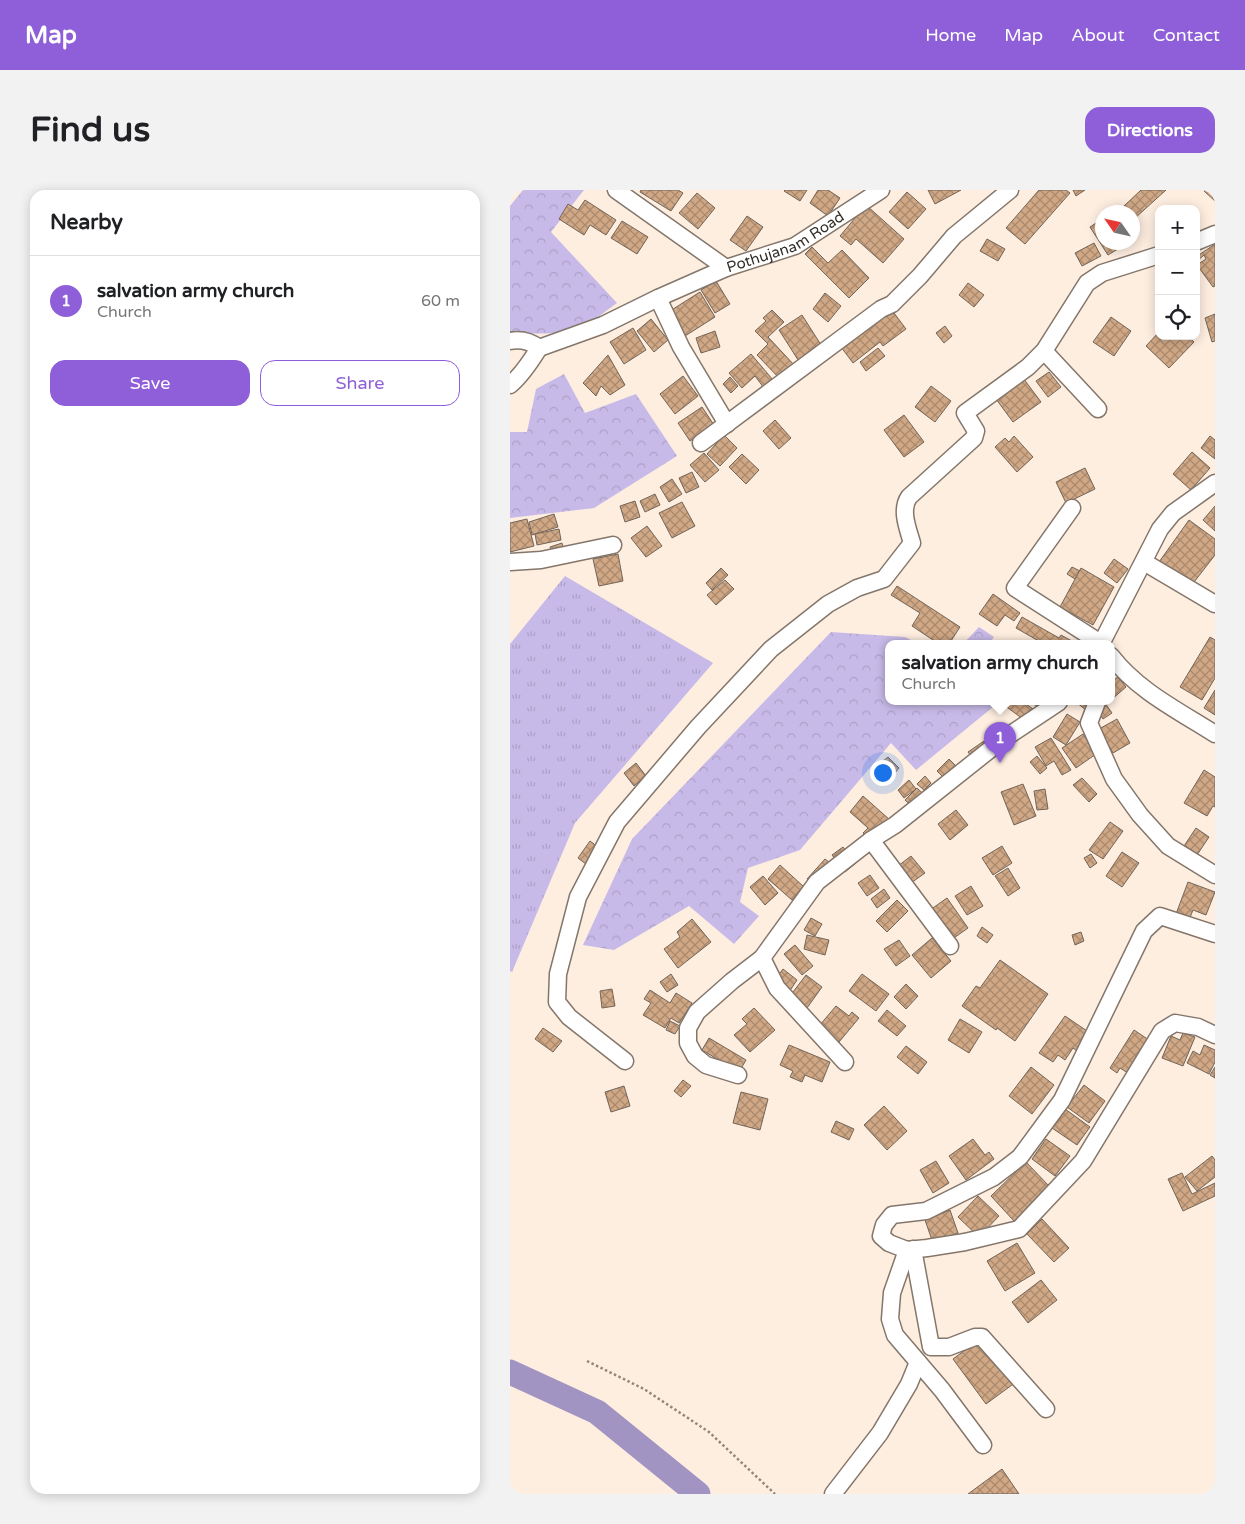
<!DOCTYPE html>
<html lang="en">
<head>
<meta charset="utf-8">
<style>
  body { margin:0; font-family:"Varela Round",sans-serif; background:#f2f2f2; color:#202124 }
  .controls { position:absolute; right:15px; top:15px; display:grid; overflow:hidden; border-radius:10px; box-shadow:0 2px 12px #0003 }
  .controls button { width:45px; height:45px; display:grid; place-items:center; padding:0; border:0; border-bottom:1px solid #e0e0e0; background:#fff; color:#202124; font:25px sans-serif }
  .compass { position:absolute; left:585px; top:15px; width:45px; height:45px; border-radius:50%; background:#fff; box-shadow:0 2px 12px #0003; rotate:304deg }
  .you { position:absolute; left:372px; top:582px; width:18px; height:18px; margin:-12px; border:4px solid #fff; border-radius:50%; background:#1a73e8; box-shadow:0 0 0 8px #1a73e833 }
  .badge { display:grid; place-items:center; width:32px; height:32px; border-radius:50%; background:#8e5fd8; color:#fff; font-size:16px; font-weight:700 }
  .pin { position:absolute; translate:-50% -41px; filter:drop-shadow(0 1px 2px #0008) }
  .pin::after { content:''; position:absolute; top:26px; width:18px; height:15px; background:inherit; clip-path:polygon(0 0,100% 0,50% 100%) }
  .popup { position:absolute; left:375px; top:450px; width:230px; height:65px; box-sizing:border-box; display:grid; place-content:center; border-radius:10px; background:#fff; filter:drop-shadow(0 1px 4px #0005); font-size:16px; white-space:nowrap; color:#757577 }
  .popup b { font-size:19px; color:#202124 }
  .popup::after { content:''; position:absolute; left:50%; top:100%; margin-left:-10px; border:10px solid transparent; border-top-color:#fff }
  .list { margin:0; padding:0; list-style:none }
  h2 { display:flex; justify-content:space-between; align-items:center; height:65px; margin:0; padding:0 20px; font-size:21px }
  h2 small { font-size:16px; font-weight:400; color:#757577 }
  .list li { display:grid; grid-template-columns:32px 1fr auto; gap:15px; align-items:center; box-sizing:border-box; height:90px; padding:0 20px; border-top:1px solid #e0e0e0 }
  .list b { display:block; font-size:19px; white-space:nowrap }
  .list p { margin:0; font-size:16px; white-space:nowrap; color:#757577 }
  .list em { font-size:16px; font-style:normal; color:#757577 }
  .actions { display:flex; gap:10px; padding:15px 20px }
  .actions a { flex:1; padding:11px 0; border:1px solid #8e5fd8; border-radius:15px; text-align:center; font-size:18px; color:#8e5fd8 }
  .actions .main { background:#8e5fd8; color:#fff }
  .icon { flex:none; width:28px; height:28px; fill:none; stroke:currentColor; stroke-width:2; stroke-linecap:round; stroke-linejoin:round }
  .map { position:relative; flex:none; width:705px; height:1304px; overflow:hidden; border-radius:15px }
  header { display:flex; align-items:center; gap:30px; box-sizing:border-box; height:70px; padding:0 25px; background:#8e5fd8; color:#fff }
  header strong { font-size:24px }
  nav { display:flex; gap:28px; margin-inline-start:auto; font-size:18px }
  .intro { display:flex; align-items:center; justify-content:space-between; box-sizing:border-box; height:120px; padding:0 30px }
  h1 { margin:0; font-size:35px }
  .button { padding:12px 22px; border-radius:15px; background:#8e5fd8; color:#fff; font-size:18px; font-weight:700 }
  main { display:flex; gap:30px; padding:0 30px }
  aside { flex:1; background:#fff; border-radius:15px; box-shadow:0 2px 12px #0003 }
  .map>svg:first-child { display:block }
</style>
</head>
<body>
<header>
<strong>Map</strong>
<nav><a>Home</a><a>Map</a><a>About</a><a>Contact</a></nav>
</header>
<div class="intro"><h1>Find us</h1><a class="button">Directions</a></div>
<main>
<aside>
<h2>Nearby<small></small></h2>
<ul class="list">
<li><span class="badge">1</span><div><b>salvation army church</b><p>Church</p></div><em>60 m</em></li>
</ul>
<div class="actions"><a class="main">Save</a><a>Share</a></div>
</aside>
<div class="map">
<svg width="705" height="1304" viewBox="0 0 705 1304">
  <defs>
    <pattern id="grass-tufts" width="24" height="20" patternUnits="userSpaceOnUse" patternTransform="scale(1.25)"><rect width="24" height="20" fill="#c8bae8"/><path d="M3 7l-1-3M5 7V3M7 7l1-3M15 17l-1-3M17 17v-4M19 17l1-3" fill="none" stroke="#aca0c7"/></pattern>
    <pattern id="forest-crowns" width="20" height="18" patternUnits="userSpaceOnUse" patternTransform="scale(1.25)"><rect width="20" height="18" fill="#c8bae8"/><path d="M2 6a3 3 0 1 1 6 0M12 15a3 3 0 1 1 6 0" fill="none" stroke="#aca0c7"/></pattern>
    <pattern id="building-cross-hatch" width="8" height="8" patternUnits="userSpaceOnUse" patternTransform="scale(1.25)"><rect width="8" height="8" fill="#d1a885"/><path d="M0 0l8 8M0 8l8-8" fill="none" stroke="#aa896d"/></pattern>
  </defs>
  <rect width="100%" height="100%" fill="#feeee0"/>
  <polygon fill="url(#grass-tufts)" points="55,386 203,473 65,633 2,782 0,781 0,454"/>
  <g fill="url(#forest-crowns)">
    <polygon points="13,0 74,0 41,42 107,113 66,143 0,144 0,16"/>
    <polygon points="54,184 75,223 126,204 167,266 84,318 0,328 0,242 17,242 26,199"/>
    <polygon points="469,437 484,447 479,454 453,454"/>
    <polygon points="321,442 395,447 409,454 379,454 379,512 478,512 483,517 406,580 381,553 290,660 238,678 230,712 249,726 224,754 179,716 104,760 73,755 122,649"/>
  </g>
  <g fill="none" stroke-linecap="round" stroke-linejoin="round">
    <polyline stroke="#a294c2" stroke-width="25" points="0,1182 87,1222 188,1304"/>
  </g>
  <g fill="url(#building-cross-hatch)" stroke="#726559">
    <polygon points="131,0 168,0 173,3 161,21 130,2"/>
    <polygon points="275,0 297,0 290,11 274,1"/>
    <polygon points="308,0 318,0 330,8 318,26 300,13"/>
    <polygon points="418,0 451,0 425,14"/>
    <polygon points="529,0 556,0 560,3 515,54 496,38"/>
    <polygon points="563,0 575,0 566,6"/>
    <polygon points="631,0 656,0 624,29 622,22 618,22 613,17"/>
    <polygon points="695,0 705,0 705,11 694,1"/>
    <polygon points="397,2 416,19 398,39 379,22"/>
    <polygon points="187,3 205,18 188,39 169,23"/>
    <polygon points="75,10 106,30 96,45 80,35 74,45 49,29 58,14 68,20"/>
    <polygon points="356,15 394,49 373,73 346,49 341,55 330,46"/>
    <polygon points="237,26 253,37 236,61 220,50"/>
    <polygon points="592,29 592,52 615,52 616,54 598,65 580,37"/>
    <polygon points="112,31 138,47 127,64 101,48"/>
    <polygon points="477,49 495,59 488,71 470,61"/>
    <polygon points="584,53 591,66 572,76 565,63"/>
    <polygon points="705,54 705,96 703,97 687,75 696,69 694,65 687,71 686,67"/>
    <polygon points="302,57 318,73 332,60 359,88 339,108 295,64"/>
    <polygon points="206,91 220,114 205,123 191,100"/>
    <polygon points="458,93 474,105 464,117 449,105"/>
    <polygon points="190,102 205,127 175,146 160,121"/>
    <polygon points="315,103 331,116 318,132 303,119"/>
    <polygon points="381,119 396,139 373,156 370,152 343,173 331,157"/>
    <polygon points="262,120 274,132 258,147 286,177 272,191 247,165 258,154 245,141 256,131 253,128"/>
    <polygon points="705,124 705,151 702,152 695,128"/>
    <polygon points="292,125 313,158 290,173 269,140"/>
    <polygon points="601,127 621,141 604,166 583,152"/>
    <polygon points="141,129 158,150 144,162 127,141"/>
    <polygon points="435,136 442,146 434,153 426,143"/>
    <polygon points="123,138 136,160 114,174 100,152"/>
    <polygon points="205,141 210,157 191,163 186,148"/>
    <polygon points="649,142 649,146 655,146 659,150 662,146 678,146 684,152 659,178 636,156"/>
    <polygon points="368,158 375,166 356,181 350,172"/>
    <polygon points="241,164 263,190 254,198 245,186 232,198 219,183"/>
    <polygon points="98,165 115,195 100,205 91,196 86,206 73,193"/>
    <polygon points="539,182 551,197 538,207 526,191"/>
    <polygon points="173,186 188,206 165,224 150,204"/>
    <polygon points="220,187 228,196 221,203 213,194"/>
    <polygon points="513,188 531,212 503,232 486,209"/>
    <polygon points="421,196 441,211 425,232 405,217"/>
    <polygon points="192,217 204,235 180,251 168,233"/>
    <polygon points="394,225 414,252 394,267 374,240"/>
    <polygon points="265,230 281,248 269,259 253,241"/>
    <polygon points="214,245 227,258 210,276 197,264"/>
    <polygon points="504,246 523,267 507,282 485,257 495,248 499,252"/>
    <polygon points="700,246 705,250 705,269 691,258"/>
    <polygon points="682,262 700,278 681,300 663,284"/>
    <polygon points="194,263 209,280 195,292 180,275"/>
    <polygon points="232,264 249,280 236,294 219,277"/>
    <polygon points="575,278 585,299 556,313 546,292"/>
    <polygon points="182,282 189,297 176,303 169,288"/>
    <polygon points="162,289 172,304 159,312 150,297"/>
    <polygon points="145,304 150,315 135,322 130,311"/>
    <polygon points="125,311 130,327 115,332 110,316"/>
    <polygon points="172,312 185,336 162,348 149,323"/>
    <polygon points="705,316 705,341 693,330"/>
    <polygon points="44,324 48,337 22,345 19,332"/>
    <polygon points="17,329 24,356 0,362 0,333"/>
    <polygon points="679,330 705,349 705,365 681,396 649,372"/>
    <polygon points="137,336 152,356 136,367 121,348"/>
    <polygon points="49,339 51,350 27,355 25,344"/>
    <polygon points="52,353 54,361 43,365 40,357"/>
    <polygon points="108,364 113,391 89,396 83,369"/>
    <polygon points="604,369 618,379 607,393 594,383"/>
    <polygon points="562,377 570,381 565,389 557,384"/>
    <polygon points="211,378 218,385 202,400 196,393"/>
    <polygon points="571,378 604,397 583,435 550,417"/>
    <polygon points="215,390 224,399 206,415 197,405"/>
    <polygon points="387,396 450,437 439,454 429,454 402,436 410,423 381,405"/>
    <polygon points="483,404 510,423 504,431 495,425 487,436 469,424"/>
    <polygon points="512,427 549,448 551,445 567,454 534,454 506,438"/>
    <polygon points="700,447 705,450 705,488 692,510 670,497"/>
    <polygon points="608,487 616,497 601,510 601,492"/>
    <polygon points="705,500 705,525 694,518"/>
    <polygon points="490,512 513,512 526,521 517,532"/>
    <polygon points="520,512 537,512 532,519"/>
    <polygon points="566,512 584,512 577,521"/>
    <polygon points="595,513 602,523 593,529 586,520"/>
    <polygon points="557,524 570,532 556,555 543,547"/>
    <polygon points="607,529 620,553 603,563 589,539"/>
    <polygon points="573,544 586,564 566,578 552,558"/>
    <polygon points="541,548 561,580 552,585 544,571 536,576 525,557"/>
    <polygon points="474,551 482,562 466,573 458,562"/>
    <polygon points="527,566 537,578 530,584 520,572"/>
    <polygon points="378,567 389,578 384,584 372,572"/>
    <polygon points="439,569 453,583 441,595 427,581"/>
    <polygon points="126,573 136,586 124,596 114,583"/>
    <polygon points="694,580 705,587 705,617 703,616 697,626 674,613"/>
    <polygon points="415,586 421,593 414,600 407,594"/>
    <polygon points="572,588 587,604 579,612 563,595"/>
    <polygon points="399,590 406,599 394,608 388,600"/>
    <polygon points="513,594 526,626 504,635 491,602"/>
    <polygon points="407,598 422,612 410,624 395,610"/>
    <polygon points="535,599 538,619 527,620 524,601"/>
    <polygon points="353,606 380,630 367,655 353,643 358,638 340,622"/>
    <polygon points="446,620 458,635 440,650 428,634"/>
    <polygon points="600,632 613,641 593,669 579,660"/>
    <polygon points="686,638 699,647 687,665 674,656"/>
    <polygon points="80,651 93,661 81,678 68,668"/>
    <polygon points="492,656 502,673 483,685 472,668"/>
    <polygon points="333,657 346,673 335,682 322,665"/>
    <polygon points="612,662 629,673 612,697 596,686"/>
    <polygon points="581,664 587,673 580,678 574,668"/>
    <polygon points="401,666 415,683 401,693 388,676"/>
    <polygon points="315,669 325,677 307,698 297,689"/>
    <polygon points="270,675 294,697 282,710 258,689"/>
    <polygon points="498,678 510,698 498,706 485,686"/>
    <polygon points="360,685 369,698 357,706 348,693"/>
    <polygon points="253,686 268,703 255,715 240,697"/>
    <polygon points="678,692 705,702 696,725 683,720 679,730 666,724"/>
    <polygon points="461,696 473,716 457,725 445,706"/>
    <polygon points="374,699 380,708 367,718 361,709"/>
    <polygon points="437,708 458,738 441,750 420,720"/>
    <polygon points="387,710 398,721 377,742 366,731"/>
    <polygon points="301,728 312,734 305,746 294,740"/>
    <polygon points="182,729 201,752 168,778 154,759 170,747 167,742"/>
    <polygon points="472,737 483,745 477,753 467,746"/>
    <polygon points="571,742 574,751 565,755 562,745"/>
    <polygon points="297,745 319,750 315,765 294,759"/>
    <polygon points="422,748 441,771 421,788 402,765"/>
    <polygon points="389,750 400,766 386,776 374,759"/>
    <polygon points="285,755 303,776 292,785 274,764"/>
    <polygon points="490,770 538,804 505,851 487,838 486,840 452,816 466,796 470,798"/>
    <polygon points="273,779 287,790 279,802 264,791"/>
    <polygon points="161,784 168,795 157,802 150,792"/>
    <polygon points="352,784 379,804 366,821 339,801"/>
    <polygon points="296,785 312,797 297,818 280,806"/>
    <polygon points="396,794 408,806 396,819 384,807"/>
    <polygon points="102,799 105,816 92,818 90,801"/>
    <polygon points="140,800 160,813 166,803 182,813 169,833 161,828 155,838 133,825 141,813 134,809"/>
    <polygon points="326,816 339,826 342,822 349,828 329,852 309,836"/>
    <polygon points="244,818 265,840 240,862 224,845 237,834 232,829"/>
    <polygon points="377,820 396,836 387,846 368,831"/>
    <polygon points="555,826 580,843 567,861 563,858 555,870 548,865 543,872 529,863"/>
    <polygon points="450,829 472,842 459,863 438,850"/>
    <polygon points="160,831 170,836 165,844 156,840"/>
    <polygon points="33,838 52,851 43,862 25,849"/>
    <polygon points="624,840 639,850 618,883 610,878 607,883 600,878"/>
    <polygon points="673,843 685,847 673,876 652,868 661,846 670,850"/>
    <polygon points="199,848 236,870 229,882 192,860"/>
    <polygon points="279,855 320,872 312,892 295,885 292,892 280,887 283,881 270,875"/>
    <polygon points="694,855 705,860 705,872 699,884 677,873 683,861 690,865"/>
    <polygon points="396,856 417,872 408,884 387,867"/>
    <polygon points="521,877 544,895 522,924 499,906"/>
    <polygon points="705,877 705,888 700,885"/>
    <polygon points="173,890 181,896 171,907 164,901"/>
    <polygon points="574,895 595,911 579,933 557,917"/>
    <polygon points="114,896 120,916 101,922 95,902"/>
    <polygon points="231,902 258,909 250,940 223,933"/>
    <polygon points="374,916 397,941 377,960 354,935"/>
    <polygon points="555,919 580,937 567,955 542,938"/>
    <polygon points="326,931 344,939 339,950 321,942"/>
    <polygon points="463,949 475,965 479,962 484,969 456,990 439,966"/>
    <polygon points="536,949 560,966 545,986 522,969"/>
    <polygon points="702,966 705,970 705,987 687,1001 675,987"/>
    <polygon points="426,971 439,993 423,1003 410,980"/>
    <polygon points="516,972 539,996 504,1031 481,1006"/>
    <polygon points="672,983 682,1004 705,993 705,1006 673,1021 658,989"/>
    <polygon points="468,1006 489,1026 469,1047 448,1027"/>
    <polygon points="440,1020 448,1043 423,1053 415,1030"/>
    <polygon points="532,1029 559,1058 544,1072 517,1044"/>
    <polygon points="507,1053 525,1083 495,1101 477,1071"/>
    <polygon points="531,1090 547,1110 518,1133 502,1112"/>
    <polygon points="473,1147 506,1192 476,1214 443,1169"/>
    <polygon points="492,1279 509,1304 458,1304"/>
  </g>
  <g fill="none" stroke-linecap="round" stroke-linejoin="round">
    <defs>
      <g id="minor">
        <path id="s1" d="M106,0L216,78L285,56L371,0"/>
        <polyline points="686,52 705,44"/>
        <polyline points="148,108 171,157 217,234"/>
        <path d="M0,151C11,149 20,151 29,158C21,171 12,185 0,195"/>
        <polyline points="29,158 93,135 148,108 216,78"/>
        <polyline points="534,161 588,219"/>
        <polyline points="191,253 371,119 382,114 410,86 444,46 500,0"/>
        <polyline points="562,318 505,398 592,454"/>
        <polyline points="0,372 31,370 103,355"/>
        <polyline points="634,372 705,414"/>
        <polyline points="591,454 650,339 663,323 705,293"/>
        <path d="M601,466C628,501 669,521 705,544"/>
        <polyline points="587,512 579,533 604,589 630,625 658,656 705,685"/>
        <polyline points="361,650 440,756"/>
        <polyline points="705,744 650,726 634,741 552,910 510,967 484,987 416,1021 382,1025 374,1035 371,1046 379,1053 397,1060 417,1058 455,1052 509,1039 573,971 652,841 665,833 688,837 705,845"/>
        <polyline points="252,768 267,798 335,872"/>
        <path d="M115,871L59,827L47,812L48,784L68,707L107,632L188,537L261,459L318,414L347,398L374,389L402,353C398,339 390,320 399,307L464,248L466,241L455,223L518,177L534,161L577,93L592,83L649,65"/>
        <polyline points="228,885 196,875 185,866 178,853 178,838 187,822 222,791 252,768 307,692 361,650 385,635 492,550 549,512"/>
        <polyline points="403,1059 421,1157 439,1157 465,1147 472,1147 536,1219"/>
        <polyline points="397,1060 382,1103 380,1129 385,1145 432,1200 473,1255"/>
        <polyline points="323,1304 370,1243 399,1194 408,1172"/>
      </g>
    </defs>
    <use href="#minor" stroke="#84766a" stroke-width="19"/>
    <polyline stroke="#91867d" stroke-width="2.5" stroke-dasharray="2.5 2.5" stroke-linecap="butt" points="77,1171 134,1199 199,1242 265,1304"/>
    <use href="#minor" stroke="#fff" stroke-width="16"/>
  </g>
  <g text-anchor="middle" stroke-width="4" stroke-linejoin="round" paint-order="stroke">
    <g font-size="15" fill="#332d28" stroke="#fff">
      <text dy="5" stroke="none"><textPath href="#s1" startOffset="200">Pothujanam Road</textPath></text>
    </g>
  </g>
</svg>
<div class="controls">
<button>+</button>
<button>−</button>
<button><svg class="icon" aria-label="locate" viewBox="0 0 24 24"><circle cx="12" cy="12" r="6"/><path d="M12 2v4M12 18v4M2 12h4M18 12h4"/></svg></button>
</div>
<svg class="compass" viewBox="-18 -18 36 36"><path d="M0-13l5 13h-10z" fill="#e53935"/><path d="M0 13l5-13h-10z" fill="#757577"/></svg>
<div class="you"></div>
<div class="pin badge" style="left:490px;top:573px">1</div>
<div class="popup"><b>salvation army church</b>Church</div>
</div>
</main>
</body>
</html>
